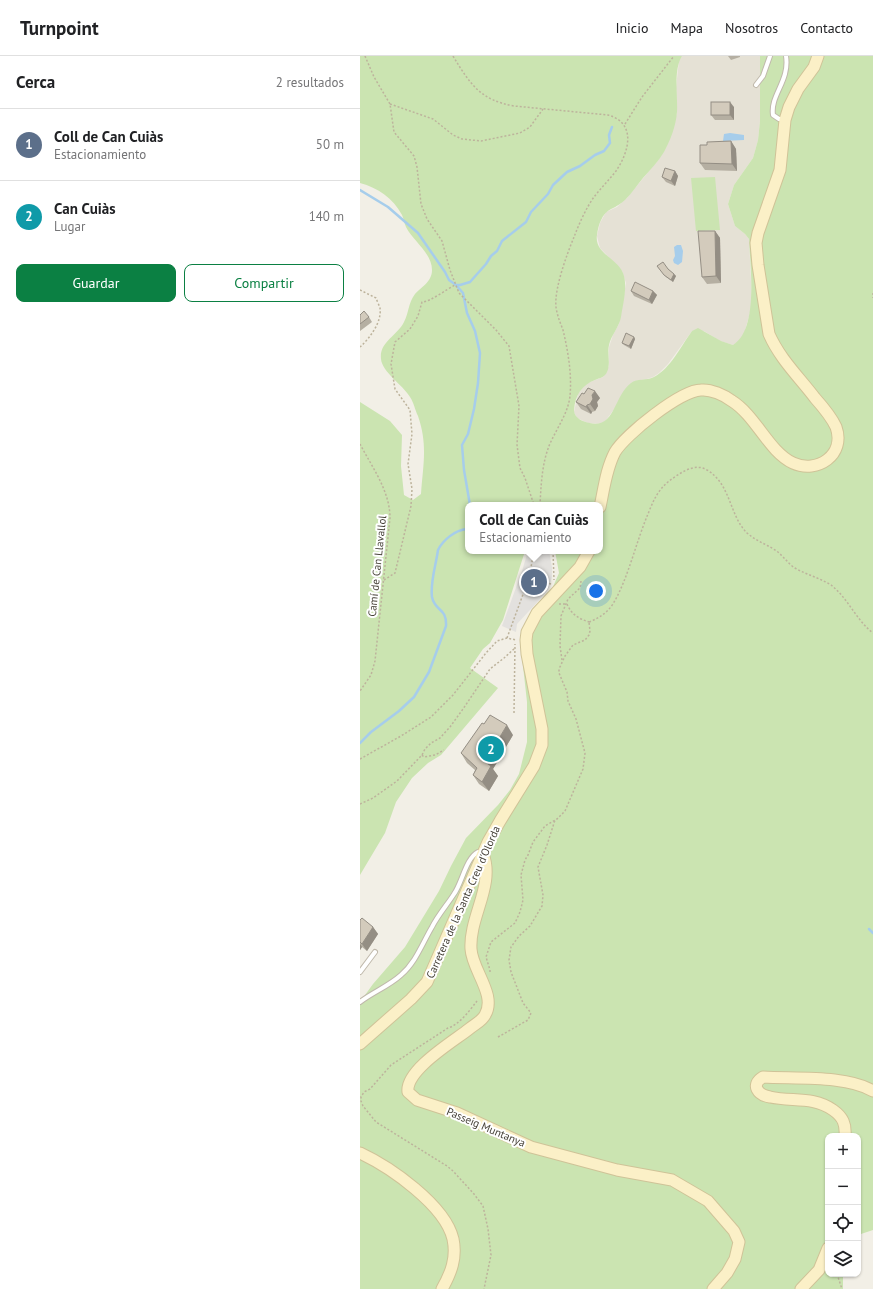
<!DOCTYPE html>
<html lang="es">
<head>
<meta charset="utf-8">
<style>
  body { margin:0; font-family:"PT Sans",sans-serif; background:#f6f6f6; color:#202124 }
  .controls { position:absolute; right:12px; bottom:12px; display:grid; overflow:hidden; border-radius:8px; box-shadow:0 1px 3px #0004 }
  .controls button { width:36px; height:36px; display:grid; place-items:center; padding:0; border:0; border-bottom:1px solid #e0e0e0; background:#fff; color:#202124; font:20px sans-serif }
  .you { position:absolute; left:236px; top:535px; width:14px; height:14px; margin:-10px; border:3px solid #fff; border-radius:50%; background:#1a73e8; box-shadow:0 0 0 6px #1a73e833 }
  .badge { display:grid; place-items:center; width:26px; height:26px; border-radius:50%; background:#0b8043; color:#fff; font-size:13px; font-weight:700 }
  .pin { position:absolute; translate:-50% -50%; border:2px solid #fff; box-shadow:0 1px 4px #0006 }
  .popup { position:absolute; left:105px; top:446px; width:138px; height:52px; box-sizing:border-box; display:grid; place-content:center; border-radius:8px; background:#fff; filter:drop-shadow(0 1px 3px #0005); font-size:13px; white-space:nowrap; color:#757577 }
  .popup b { font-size:15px; color:#202124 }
  .popup::after { content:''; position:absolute; left:50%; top:100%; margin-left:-8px; border:8px solid transparent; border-top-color:#fff }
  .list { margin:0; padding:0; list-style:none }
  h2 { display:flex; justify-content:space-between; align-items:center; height:52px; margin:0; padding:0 16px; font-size:17px }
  h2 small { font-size:13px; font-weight:400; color:#757577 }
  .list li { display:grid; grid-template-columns:26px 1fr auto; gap:12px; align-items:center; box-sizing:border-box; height:72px; padding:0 16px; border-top:1px solid #e0e0e0 }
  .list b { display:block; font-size:15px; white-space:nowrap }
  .list p { margin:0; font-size:13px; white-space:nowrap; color:#757577 }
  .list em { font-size:13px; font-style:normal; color:#757577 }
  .actions { display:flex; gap:8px; padding:12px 16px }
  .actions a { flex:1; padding:9px 0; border:1px solid #0b8043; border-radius:8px; text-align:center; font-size:14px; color:#0b8043 }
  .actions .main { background:#0b8043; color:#fff }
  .icon { flex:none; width:22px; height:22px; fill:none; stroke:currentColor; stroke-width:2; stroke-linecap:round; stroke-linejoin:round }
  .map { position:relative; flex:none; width:513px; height:1233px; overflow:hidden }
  header { display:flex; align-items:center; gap:24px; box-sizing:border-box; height:56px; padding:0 20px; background:#fff; border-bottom:1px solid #e0e0e0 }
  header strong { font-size:19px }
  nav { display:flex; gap:22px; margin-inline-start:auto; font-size:14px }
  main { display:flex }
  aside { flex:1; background:#fff }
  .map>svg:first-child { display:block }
</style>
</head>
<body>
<header>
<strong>Turnpoint</strong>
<nav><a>Inicio</a><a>Mapa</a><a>Nosotros</a><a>Contacto</a></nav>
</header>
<main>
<aside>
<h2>Cerca<small>2 resultados</small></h2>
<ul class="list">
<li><span class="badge" style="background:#5c6f8a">1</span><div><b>Coll de Can Cuiàs</b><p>Estacionamiento</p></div><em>50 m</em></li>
<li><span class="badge" style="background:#0f9aa8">2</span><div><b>Can Cuiàs</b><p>Lugar</p></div><em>140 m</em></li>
</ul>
<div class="actions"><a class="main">Guardar</a><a>Compartir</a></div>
</aside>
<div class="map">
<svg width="513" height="1233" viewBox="0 0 513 1233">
  <rect width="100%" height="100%" fill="#f2efe6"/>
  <polygon fill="#e5e1d5" points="322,0 400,0 400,65 398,84 393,102 374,129 368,148 375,170 385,178 389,183 392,247 391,253 384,278 378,286 373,289 360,285 344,275 332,275 308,308 299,317 293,321 287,323 275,325 246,364 241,368 228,367 217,362 214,356 218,338 225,328 243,321 249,310 249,291 253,279 259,268 266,227 262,215 240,192 237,180 240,167 246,156 257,151 267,142 299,103 306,92 317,57 316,32 319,4"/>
  <g fill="#cbe4b1">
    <path d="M0,0H322C313,14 318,40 317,56C316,70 310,85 304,96C298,106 290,114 283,122C277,129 272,137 266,143C261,148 257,150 251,153C242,157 238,170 237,179C234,197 257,202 263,217C268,229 263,248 261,261C259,272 251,279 249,289C247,297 251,308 247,316C245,321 240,322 235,324C222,329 215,339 214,354C214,359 218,363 223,365C256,378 252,341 271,327C277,322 286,325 294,321C311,312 321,290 332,275L338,272L361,285L373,289C399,273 390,210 389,183L385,178L375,170L368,148L374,129L393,102L398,84L400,65V0H513V1174L498,1179V1080H468V1218H483V1233H0V946L13,928L45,891L79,835L91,810L106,782L138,749L150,734L159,718L167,686V646L162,601L163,577L172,554L192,533L199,517L195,495H240V449H108V495H165L143,564L130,587L123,593L110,612L138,632L81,699L68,707L52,722L36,746L25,777L0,819V346L30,365L42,379L41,410L44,439L53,444L61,438C63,409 68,389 58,360C55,354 54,347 50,341C43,329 22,316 21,303C19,286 37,280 44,266C49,257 48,247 55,238C61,231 72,226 72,214C72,197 53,185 46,171C44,167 44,163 42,159C33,142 18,132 0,127Z"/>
    <polygon points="355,121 360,174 336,175 331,122"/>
  </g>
  <polygon fill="#e3e1de" points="168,495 189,495 192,511 192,521 189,531 182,541 157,568 156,576 142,570 162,515"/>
  <g fill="#a6cdeb">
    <polygon points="370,77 384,79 384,84 363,85 364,78"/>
    <polygon points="317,189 321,189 323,195 322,206 318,209 314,207 313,204 315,200 314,191"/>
  </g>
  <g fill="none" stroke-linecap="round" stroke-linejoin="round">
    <g stroke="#a6cdeb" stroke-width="2.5">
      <polyline points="0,134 28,151 58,177 85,216 89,224 96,229 103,237 107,257 115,275 120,297 118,327 114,353 108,378 102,389 104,414 110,449"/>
      <polyline points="96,229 100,229 110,226 126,208 131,200 137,195 142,185 166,166 171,156 188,138 193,129 207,116 220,110 235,99 244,95 250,87 249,79 252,71"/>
      <path d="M0,687L11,676L39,655L54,641L69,616L86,570C87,551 75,556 72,541C70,526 76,509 78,494C83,484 95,474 107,473L108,469"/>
      <polyline points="509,873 513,877"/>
    </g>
    <defs>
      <g id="lane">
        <polyline points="396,29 403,20 410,0"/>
        <path d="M425,64L419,63L413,59C410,39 430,25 426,0"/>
        <polyline points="0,916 15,896"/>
        <path d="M0,946C13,936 29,930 41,919C56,906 62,888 72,871C78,859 87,849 94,838C102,827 106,802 118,796L121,798"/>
      </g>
      <g id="secondary">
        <path d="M240,451C244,433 246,413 255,396C265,379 321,334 341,334C351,333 364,339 372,345C396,360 409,396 433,407C457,418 486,399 476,371C471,360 463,351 455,342C439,321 420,303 409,278L398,209L396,187L398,177L420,114L425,64L429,51L438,33L454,11L458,0"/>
        <path d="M123,798C135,829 109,861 111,893C112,914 137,939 125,959C122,965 115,968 109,973C94,985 45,1014 48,1036L57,1044L97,1057L171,1091L257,1114L312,1124L348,1145L374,1175L379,1186L375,1203L367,1217L353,1233"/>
        <polyline points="0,988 51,943 67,926 128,786 140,765 174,710 182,689 182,673 167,598 166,584 167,576 177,557 220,511 229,495"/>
        <path d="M485,1080C486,1068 483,1061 473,1054C453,1040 432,1046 410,1041C398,1039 390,1029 403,1021C435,1023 487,1019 513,1035"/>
        <path d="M0,1097C30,1111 85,1149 93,1183C97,1202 91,1217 82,1233"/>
        <polyline points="441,1233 459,1214 468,1192"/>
      </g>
    </defs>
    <use href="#lane" stroke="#c0b9ac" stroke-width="6"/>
    <use href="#secondary" stroke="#cfc398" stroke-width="13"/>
    <g stroke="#bdb39c" stroke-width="1.5" stroke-dasharray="2 2" stroke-linecap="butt">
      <polyline points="5,0 14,21 30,48 34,76 54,100 57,111 61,148 67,163 82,185 90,214 99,237 136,274 149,290 159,350 157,389 160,412 165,422 174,449"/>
      <path d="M93,0C110,28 120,44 154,50L248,59C277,67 269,96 256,115C249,124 241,132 234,141C226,152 219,168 214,181C207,198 194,233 196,251C197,259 200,266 203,274C208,295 212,318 210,340C208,358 196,373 189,390C182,408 181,429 180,449"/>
      <polyline points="30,48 73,63 93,79 102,83 121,85 160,77 170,71 183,53"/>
      <polyline points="265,68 282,41 314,0"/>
      <path d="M0,234L16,242C17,245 19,249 20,252C22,266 10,282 0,291"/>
      <polyline points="513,237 513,242"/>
      <path d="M0,388C12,411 30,435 30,462L15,605L11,619L0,635"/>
      <polyline points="193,495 194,524"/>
      <polyline points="170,522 191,528"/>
      <path d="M24,524L35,517L51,450L52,433L48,408L52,378L50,354L35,333L31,308L35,286L50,273L58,260L62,246C70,246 87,233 95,229"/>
      <polyline points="199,548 207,548"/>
      <path d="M207,548C211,558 219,563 229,566"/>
      <path d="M229,566C239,562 247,557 253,548C268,523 276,486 288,458C293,445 298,434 309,425C319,418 334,406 347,414C371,428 369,459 387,477C396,485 406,488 415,494C423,499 428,508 435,512C447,519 460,522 471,529C488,542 496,564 513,577"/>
      <polyline points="147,582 169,522 174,495"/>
      <polyline points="202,604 200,590 201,560 208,543 220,532 221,525"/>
      <polyline points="154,657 155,588"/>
      <polyline points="62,699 64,701 75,699 84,694"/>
      <polyline points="0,703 41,680 71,661 93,639 126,597 137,585 147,582 156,584"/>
      <polyline points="0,748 13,742 37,725 62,699 65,693 71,687 80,682 90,671 103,653 130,613 144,602 155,592"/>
      <polyline points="130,916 130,914 126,901 131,886 155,867 160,856 163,844 161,819 165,804 168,799 173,786 185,770 197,763 205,755 223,713 225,697 216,663 208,645 207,636 199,617 199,613 205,600 213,589 225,584 229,579 230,575 229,566"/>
      <path d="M117,945C110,954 99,969 88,972L31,1009L10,1033L4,1036L1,1041V1045L3,1050L16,1066L87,1110L93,1115L114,1138L123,1150L128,1173L131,1199L124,1233"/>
      <polyline points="138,981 168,964 171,957 163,947 151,916 149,904 151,891 159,880 170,870 182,850 183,839 178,811 187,789 195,764"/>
      <polyline points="477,1218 482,1233"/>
    </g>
    <use href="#lane" stroke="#fff" stroke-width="4"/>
    <use href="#secondary" stroke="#fbf0c7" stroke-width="11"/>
  </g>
  <g fill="#b5afa2">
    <polygon points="368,0 380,0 380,1 371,4"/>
    <polygon points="374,51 374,64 355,64 351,59"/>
    <polygon points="371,85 376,93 377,115 345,114 340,107 347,89"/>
    <polygon points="315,115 318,120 315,130 306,126 302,121"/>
    <polygon points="355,175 360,182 361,227 347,228 342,221"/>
    <polygon points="297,210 308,213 314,218 316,220 313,226 306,221"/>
    <polygon points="271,235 293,235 297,239 292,248 274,240"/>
    <polygon points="0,259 9,261 12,266 0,275"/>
    <polygon points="274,281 275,283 271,293 264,289 262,287"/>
    <polygon points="224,338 240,342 237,346 238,350 235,355 232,356 231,358 221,353 216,346"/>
    <polygon points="153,679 133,713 138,720 129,735 119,728 113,719 115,714 107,707 101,697"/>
    <polygon points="0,864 13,871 18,878 7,895 2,891 0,894"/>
  </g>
  <g fill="#948e84">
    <polygon points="370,46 374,51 374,64 370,59"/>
    <polygon points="371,85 376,93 377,115 372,108"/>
    <polygon points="315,115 318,120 315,130 311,125"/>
    <polygon points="355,175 360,182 361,227 356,220"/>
    <polygon points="314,218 316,220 313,226 311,224"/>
    <polygon points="293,235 297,239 292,248 289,244"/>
    <polygon points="274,281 275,283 271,293 269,290"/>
    <polygon points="235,335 240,342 237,346 238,350 235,355 230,348 232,339"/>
    <polygon points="227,349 232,356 231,358 226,351"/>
    <polygon points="147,669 153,679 133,713 138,720 129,735 122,726 125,706"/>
    <polygon points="13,871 18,878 7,895 2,888"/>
    <polygon points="0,888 2,891 0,894"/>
  </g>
  <g fill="#d3cbbc" stroke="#948e84">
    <rect x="351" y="46" width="19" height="13"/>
    <polygon points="371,85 372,108 340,107 340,89 347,89 347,86"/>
    <polygon points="305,112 315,115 311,125 302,121"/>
    <polygon points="338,175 355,175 356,220 342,221"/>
    <polygon points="303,206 308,213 314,218 311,224 304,219 297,210"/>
    <polygon points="275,226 293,235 289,244 271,235"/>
    <polygon points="4,255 9,261 0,268 0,259"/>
    <polygon points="266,277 274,281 269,290 262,287"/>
    <polygon points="228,332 235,335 232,339 233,343 230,348 227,349 226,351 216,346 222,337 224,338"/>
    <polygon points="130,659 147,669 125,706 131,710 122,726 113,719 117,712 101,697 122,667 124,668"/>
    <polygon points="2,862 13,871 2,888 0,886 0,864"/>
  </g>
  <g text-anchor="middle" stroke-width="4" stroke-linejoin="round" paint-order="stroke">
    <g font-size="11" fill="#443f36" stroke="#fff">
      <text transform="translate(17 510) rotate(-84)" y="4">Camí de Can Llavallol</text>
      <text transform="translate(103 846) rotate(-66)" y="4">Carretera de la Santa Creu d'Olorda</text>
      <text transform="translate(126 1071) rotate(23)" y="4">Passeig Muntanya</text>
    </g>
  </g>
</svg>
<div class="controls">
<button>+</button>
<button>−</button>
<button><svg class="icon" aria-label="locate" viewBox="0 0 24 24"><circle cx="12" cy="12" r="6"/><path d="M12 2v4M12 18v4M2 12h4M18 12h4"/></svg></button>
<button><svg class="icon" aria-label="layers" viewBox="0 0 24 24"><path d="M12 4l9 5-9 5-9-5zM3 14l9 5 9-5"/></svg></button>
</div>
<div class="you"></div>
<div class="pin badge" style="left:174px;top:526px;background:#5c6f8a">1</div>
<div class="popup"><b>Coll de Can Cuiàs</b>Estacionamiento</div>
<div class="pin badge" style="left:131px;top:693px;background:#0f9aa8">2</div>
</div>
</main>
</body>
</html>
